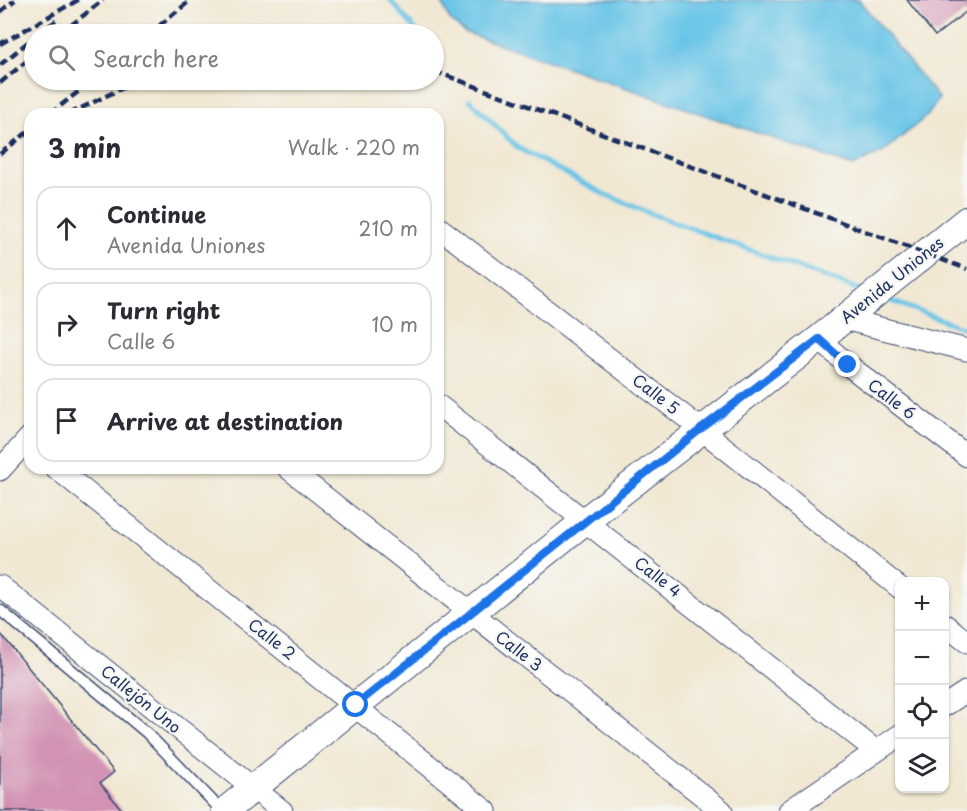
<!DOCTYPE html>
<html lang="en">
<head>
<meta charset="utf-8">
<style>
  body { margin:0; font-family:"Playpen Sans",sans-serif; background:#f7f7f7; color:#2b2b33 }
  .controls { position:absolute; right:18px; bottom:18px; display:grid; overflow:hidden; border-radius:12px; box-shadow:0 2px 4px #0004 }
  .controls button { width:54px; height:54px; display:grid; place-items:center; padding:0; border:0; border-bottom:2px solid #e1e1e2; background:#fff; color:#2b2b33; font:30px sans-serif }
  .stop { position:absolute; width:18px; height:18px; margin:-14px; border:4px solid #1a73e8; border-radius:50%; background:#fff }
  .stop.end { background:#1a73e8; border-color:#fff; box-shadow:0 2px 6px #0008 }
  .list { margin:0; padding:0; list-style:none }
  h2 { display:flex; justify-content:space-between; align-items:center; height:78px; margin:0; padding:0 24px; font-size:26px }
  h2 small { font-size:20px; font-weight:400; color:#7c7c81 }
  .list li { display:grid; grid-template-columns:39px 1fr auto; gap:18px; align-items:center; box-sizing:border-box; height:84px; margin:0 12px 12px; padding:0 12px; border:2px solid #e1e1e2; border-radius:18px }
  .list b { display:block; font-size:22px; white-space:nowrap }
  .list p { margin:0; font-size:20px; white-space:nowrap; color:#7c7c81 }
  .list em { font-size:20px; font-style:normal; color:#7c7c81 }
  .icon { flex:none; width:33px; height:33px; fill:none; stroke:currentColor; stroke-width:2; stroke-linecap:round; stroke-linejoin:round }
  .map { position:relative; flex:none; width:967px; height:811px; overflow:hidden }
  .search { position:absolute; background:#fff; box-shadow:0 2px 4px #0004; left:24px; top:24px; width:420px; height:66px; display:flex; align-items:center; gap:15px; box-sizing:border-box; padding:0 21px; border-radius:33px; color:#7c7c81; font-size:22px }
  .panel { position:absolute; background:#fff; box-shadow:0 2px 4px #0004; left:24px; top:108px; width:420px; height:366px; border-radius:18px }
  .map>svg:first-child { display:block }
</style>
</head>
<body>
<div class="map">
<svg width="967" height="811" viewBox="0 0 967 811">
  <rect width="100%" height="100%" fill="#f6f6f2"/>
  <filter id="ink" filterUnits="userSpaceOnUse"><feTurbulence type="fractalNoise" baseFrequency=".0167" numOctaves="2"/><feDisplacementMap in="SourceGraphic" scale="12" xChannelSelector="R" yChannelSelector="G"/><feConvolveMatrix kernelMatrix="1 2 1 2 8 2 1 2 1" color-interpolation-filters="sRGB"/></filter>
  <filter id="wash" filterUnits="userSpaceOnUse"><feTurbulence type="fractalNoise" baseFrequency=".008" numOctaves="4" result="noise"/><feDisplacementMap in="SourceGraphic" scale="24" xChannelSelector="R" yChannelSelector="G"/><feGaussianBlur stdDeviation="1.35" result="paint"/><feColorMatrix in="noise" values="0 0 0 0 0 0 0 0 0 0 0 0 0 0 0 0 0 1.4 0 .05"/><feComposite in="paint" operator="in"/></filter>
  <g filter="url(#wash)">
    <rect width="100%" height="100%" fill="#f1e8d3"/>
    <polygon fill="#69c5e7" stroke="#427aa2" stroke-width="1.5" points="441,0 859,0 939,99 928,115 883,152 853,166 464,32 449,19"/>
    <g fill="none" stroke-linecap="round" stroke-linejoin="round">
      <g stroke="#69c5e7" stroke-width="5">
        <polyline points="390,0 419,34"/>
        <polyline points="470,100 518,148 604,194 654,215 863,291"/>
        <polyline points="883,298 967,329"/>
      </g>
    </g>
    <g id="blocks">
      <g fill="#d192b3">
        <polygon points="907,0 967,0 967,11 935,36"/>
        <polygon points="0,633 114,772 100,783 123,811 0,811"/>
      </g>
    </g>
  </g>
  <g filter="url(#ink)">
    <use href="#blocks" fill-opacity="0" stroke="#3b4b70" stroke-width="1.5"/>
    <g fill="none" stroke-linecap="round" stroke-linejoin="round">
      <defs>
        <polyline id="service" points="0,610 147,733 222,811"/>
        <g id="minor">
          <polyline points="438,227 701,429 900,588"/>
          <polyline points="844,319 967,350"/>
          <polyline points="819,339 848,365 967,456"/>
          <polyline points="438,405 876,751"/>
          <polyline points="56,468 486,811"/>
          <polyline points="288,468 722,811"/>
          <polyline points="0,470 30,437"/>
          <polyline points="0,586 282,811"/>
          <polyline points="944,624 967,642"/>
          <polyline points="944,706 967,691"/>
          <polyline points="789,811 900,735"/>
        </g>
        <polyline id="tertiary" points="225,811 586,520 819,339 967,220"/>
      </defs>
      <use href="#service" stroke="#3b4b70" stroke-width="13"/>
      <use href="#minor" stroke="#3b4b70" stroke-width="23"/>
      <use href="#tertiary" stroke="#3b4b70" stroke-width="29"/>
      <use href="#service" stroke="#fff" stroke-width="10"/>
      <use href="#minor" stroke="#fff" stroke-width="21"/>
      <use href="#tertiary" stroke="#fff" stroke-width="27"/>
      <g stroke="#1b2f5e" stroke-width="4.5" stroke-dasharray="9 4.5" stroke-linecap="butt">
        <polyline points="0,12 15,0"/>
        <polyline points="38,34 57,20"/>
        <polyline points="60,34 103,0"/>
        <polyline points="149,34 191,0"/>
        <polyline points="0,44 78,0"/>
        <polyline points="0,65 34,37"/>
        <polyline points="434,71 967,269"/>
        <polyline points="0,83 34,55"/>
        <polyline points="50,114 93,80"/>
        <polyline points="69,114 139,80"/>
        <polyline points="0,154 30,130"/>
      </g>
    </g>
  </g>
  <g fill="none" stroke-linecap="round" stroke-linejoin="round" filter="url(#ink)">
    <polyline stroke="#1a73e8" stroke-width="8" points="356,705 701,429 819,339 848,365"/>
  </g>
  <g text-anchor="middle" stroke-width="4.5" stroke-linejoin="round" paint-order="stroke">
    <g font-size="16" fill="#1b2f5e" stroke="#f6f6f2">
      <text transform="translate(892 280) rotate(-39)" y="6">Avenida Uniones</text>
      <text transform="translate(656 394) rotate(38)" y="6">Calle 5</text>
      <text transform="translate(892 399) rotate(37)" y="6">Calle 6</text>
      <text transform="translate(658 577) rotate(38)" y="6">Calle 4</text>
      <text transform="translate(272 639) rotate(38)" y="6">Calle 2</text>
      <text transform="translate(519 651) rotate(38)" y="6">Calle 3</text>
      <text transform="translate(141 699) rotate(39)" y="6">Callejón Uno</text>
    </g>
  </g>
</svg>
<div class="controls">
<button>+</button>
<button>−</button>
<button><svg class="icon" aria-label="locate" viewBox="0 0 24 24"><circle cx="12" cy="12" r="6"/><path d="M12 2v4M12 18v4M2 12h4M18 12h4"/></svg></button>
<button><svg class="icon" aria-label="layers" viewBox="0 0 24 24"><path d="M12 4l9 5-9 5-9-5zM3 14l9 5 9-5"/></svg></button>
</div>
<div class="stop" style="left:356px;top:705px"></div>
<div class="stop end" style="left:848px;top:365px"></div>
<div class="search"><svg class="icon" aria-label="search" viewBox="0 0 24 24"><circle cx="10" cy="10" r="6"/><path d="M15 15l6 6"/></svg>Search here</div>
<section class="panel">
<h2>3 min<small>Walk · 220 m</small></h2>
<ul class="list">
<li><svg class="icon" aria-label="ahead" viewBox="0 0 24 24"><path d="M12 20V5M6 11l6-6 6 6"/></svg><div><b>Continue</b><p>Avenida Uniones</p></div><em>210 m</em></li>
<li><svg class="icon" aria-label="right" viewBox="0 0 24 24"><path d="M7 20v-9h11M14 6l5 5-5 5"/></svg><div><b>Turn right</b><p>Calle 6</p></div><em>10 m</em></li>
<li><svg class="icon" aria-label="arrive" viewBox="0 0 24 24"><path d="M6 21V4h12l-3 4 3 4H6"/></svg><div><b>Arrive at destination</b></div></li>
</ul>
</section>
</div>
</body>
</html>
